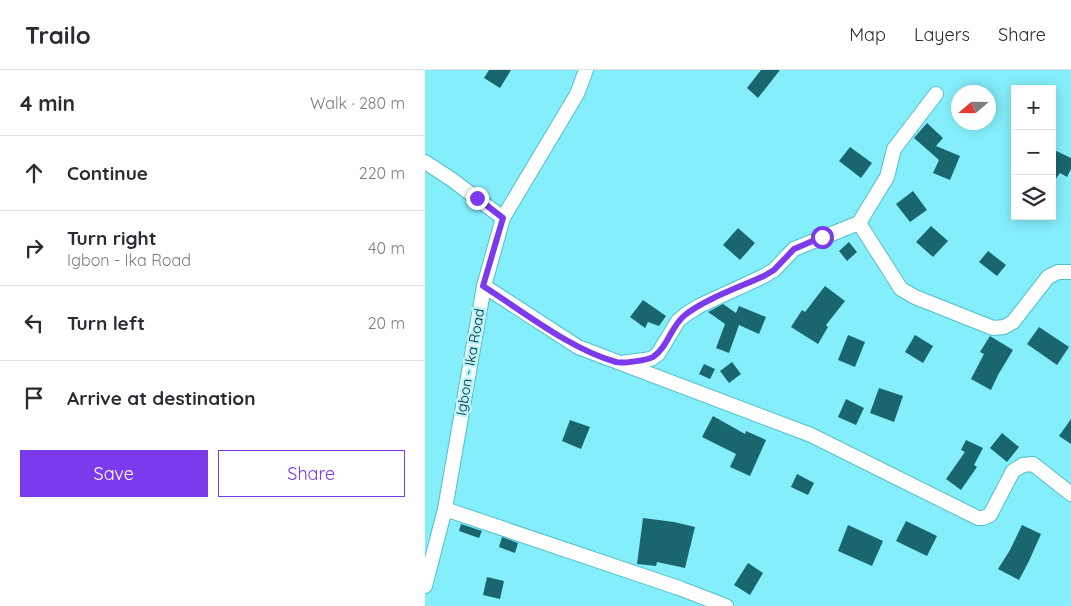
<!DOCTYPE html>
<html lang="en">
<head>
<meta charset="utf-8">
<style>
  body { margin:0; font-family:Quicksand,sans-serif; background:#f2f2f3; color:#2b2b33 }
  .controls { position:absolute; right:15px; top:15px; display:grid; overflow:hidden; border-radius:0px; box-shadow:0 2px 12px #0003 }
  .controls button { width:45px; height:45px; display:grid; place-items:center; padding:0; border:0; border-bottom:1px solid #e1e1e2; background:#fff; color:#2b2b33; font:25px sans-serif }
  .compass { position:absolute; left:526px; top:15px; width:45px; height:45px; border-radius:50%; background:#fff; box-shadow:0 2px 12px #0003; rotate:250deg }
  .stop { position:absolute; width:15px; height:15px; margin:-11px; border:4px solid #7c3aed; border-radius:50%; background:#fff }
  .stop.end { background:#7c3aed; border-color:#fff; box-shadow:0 1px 5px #0008 }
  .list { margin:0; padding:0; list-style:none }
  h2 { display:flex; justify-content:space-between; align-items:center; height:65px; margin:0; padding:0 20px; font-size:21px }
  h2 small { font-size:16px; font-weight:400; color:#7c7c81 }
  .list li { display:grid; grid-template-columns:32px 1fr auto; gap:15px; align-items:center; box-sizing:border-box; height:75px; padding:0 20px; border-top:1px solid #e1e1e2 }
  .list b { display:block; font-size:19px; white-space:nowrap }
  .list p { margin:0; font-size:16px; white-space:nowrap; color:#7c7c81 }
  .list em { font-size:16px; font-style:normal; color:#7c7c81 }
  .actions { display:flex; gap:10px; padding:15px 20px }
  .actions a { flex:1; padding:11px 0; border:1px solid #7c3aed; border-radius:0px; text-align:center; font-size:18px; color:#7c3aed }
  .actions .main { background:#7c3aed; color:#fff }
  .icon { flex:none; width:28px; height:28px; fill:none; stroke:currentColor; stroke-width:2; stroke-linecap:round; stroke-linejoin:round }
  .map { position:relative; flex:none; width:646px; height:536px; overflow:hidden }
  header { display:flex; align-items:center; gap:30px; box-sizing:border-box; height:70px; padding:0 25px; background:#fff; border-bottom:1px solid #e1e1e2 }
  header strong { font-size:24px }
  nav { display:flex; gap:28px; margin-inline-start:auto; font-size:18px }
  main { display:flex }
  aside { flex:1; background:#fff }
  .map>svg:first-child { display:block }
</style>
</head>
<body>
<header>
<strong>Trailo</strong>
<nav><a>Map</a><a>Layers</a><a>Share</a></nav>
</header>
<main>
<aside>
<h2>4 min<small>Walk · 280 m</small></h2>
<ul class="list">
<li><svg class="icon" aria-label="ahead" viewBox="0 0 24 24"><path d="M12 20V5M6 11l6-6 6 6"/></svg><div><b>Continue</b></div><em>220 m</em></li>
<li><svg class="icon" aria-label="right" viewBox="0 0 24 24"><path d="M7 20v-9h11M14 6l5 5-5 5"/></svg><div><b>Turn right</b><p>Igbon - Ika Road</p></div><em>40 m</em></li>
<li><svg class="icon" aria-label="left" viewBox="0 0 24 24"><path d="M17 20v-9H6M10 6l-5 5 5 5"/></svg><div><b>Turn left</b></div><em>20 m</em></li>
<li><svg class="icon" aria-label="arrive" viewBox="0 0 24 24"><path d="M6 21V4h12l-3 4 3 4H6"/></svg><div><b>Arrive at destination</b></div></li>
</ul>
<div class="actions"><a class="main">Save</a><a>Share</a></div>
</aside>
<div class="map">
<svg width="646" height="536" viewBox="0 0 646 536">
  <rect width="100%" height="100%" fill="#85eefb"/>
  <g fill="#19666e">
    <polygon points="64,0 86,0 75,18 59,8"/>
    <polygon points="336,0 355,0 333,28 322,18"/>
    <polygon points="502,53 518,68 511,76 535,86 525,110 508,103 514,90 489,68"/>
    <polygon points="425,77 447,93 436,108 414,91"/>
    <polygon points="627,79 646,88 646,99 642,107 635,103 627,114"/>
    <polygon points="488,121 502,140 485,152 471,134"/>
    <polygon points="506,156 523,171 508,187 491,172"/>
    <polygon points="313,158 330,173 315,190 298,175"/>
    <polygon points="424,172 432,182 422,191 414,181"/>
    <polygon points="563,181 581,195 572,206 554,192"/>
    <polygon points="400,216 420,231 401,255 403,257 393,274 366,257 377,240 380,242"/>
    <polygon points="218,230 241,246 234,256 223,252 220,258 205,247"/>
    <polygon points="298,234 311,243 314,236 341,247 334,264 314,255 304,283 291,278 300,254 283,242"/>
    <polygon points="614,257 644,277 632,295 602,274"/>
    <polygon points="423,265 440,272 430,297 413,290"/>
    <polygon points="490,265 508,276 498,293 480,282"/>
    <polygon points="565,266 588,280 573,305 566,320 546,309 559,284 555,282"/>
    <polygon points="307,292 316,304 304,313 295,301"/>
    <polygon points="279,294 290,299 285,309 274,304"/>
    <polygon points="454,318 478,326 469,352 445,343"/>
    <polygon points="421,329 439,338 431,355 413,347"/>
    <polygon points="288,346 320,364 321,361 341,370 325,406 305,397 311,384 277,367"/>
    <polygon points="646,349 646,374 634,366"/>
    <polygon points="145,350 165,357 156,379 137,371"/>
    <polygon points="577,363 594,377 582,392 565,378"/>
    <polygon points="541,370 558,378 549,395 552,397 536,420 521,409 540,382 536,380"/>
    <polygon points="372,404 389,413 383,425 366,417"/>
    <polygon points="218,448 249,452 270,457 260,498 232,492 231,496 212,494"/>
    <polygon points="481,451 512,466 502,486 471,471"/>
    <polygon points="36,454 57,461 54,468 34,461"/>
    <polygon points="423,455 458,471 447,496 413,481"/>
    <polygon points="597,455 616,464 604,491 594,510 573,499 585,480"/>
    <polygon points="77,467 93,473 90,483 74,477"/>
    <polygon points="323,493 338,503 325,525 309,515"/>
    <polygon points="62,507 79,511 75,529 58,525"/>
  </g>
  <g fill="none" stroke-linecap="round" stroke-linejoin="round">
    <defs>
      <g id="street">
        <polyline points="0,92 26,109 78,148"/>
        <polyline points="434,153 476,219 490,227 568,258 579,257 588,252 623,207 633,202 646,202"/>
        <polyline points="59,216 153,277 386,365 553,448 558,448 565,445 588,401 598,395 608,394 646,424"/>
        <polyline points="196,293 226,289 233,284 253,251 260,245 274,236 339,206 349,200 369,179 434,153 462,107 469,79 511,24"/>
        <polyline points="20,439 254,518 301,536"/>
        <polyline points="0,516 20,439 59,216 78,148 152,24 161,0"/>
      </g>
    </defs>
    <use href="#street" stroke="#53becb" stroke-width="16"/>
    <use href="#street" stroke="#fff" stroke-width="14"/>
  </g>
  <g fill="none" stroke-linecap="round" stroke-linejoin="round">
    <path stroke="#7c3aed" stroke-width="6" d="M52,128L78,148L58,216C99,242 145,279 191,292C197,294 223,290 228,287C243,277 246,256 260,245C280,229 315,217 339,206L349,200L369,179L397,167"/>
  </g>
  <g text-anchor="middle" stroke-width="5" stroke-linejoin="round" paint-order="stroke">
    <g font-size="14" fill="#002024" stroke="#baf4fb">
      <text transform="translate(45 292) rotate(-80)" y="5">Igbon - Ika Road</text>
    </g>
  </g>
</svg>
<div class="controls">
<button>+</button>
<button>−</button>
<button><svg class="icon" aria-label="layers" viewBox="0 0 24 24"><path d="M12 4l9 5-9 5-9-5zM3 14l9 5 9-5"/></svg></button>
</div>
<svg class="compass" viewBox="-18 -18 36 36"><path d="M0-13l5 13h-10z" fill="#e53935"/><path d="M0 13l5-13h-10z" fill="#7c7c81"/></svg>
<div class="stop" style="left:397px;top:167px"></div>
<div class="stop end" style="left:52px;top:128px"></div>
</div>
</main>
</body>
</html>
